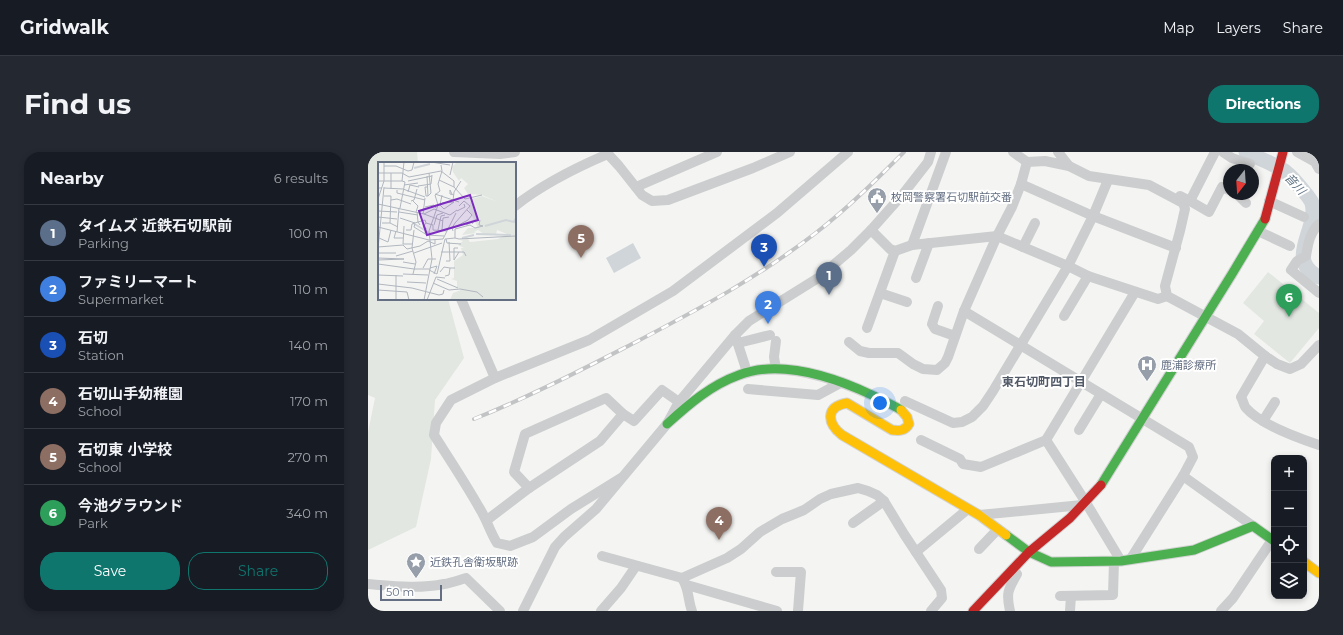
<!DOCTYPE html>
<html lang="en">
<head>
<meta charset="utf-8">
<style>
  body { margin:0; font-family:Montserrat,"Noto Sans JP",sans-serif; background:#242831; color:#f1f3f6 }
  .controls { position:absolute; right:12px; bottom:12px; display:grid; overflow:hidden; border-radius:8px; box-shadow:0 2px 6px #0003 }
  .controls button { width:36px; height:36px; display:grid; place-items:center; padding:0; border:0; border-bottom:1px solid #363941; background:#171b24; color:#f1f3f6; font:20px sans-serif }
  .compass { position:absolute; left:855px; top:12px; width:36px; height:36px; border-radius:50%; background:#171b24; box-shadow:0 2px 6px #0003; rotate:197deg }
  .scale { position:absolute; left:12px; bottom:10px; width:62px; box-sizing:border-box; padding-left:4px; border:2px solid #646f83; border-top:0; font-size:11px; line-height:14px; white-space:nowrap; color:#646f83; -webkit-text-stroke:3px #fff; paint-order:stroke }
  .you { position:absolute; left:512px; top:251px; width:14px; height:14px; margin:-10px; border:3px solid #fff; border-radius:50%; background:#1a73e8; box-shadow:0 0 0 6px #1a73e833 }
  .badge { display:grid; place-items:center; width:26px; height:26px; border-radius:50%; background:#0f766e; color:#fff; font-size:13px; font-weight:700 }
  .pin { position:absolute; translate:-50% -33px; filter:drop-shadow(0 1px 2px #0008) }
  .pin::after { content:''; position:absolute; top:21px; width:14px; height:12px; background:inherit; clip-path:polygon(0 0,100% 0,50% 100%) }
  .list { margin:0; padding:0; list-style:none }
  h2 { display:flex; justify-content:space-between; align-items:center; height:52px; margin:0; padding:0 16px; font-size:17px }
  h2 small { font-size:13px; font-weight:400; color:#9ea1a6 }
  .list li { display:grid; grid-template-columns:26px 1fr auto; gap:12px; align-items:center; box-sizing:border-box; height:56px; padding:0 16px; border-top:1px solid #363941 }
  .list b { display:block; font-size:15px; white-space:nowrap }
  .list p { margin:0; font-size:13px; white-space:nowrap; color:#9ea1a6 }
  .list em { font-size:13px; font-style:normal; color:#9ea1a6 }
  .actions { display:flex; gap:8px; padding:12px 16px }
  .actions a { flex:1; padding:9px 0; border:1px solid #0f766e; border-radius:16px; text-align:center; font-size:14px; color:#0f766e }
  .actions .main { background:#0f766e; color:#fff }
  .icon { flex:none; width:22px; height:22px; fill:none; stroke:currentColor; stroke-width:2; stroke-linecap:round; stroke-linejoin:round }
  .map { position:relative; flex:none; width:951px; height:459px; overflow:hidden; border-radius:16px }
  header { display:flex; align-items:center; gap:24px; box-sizing:border-box; height:56px; padding:0 20px; background:#171b24; border-bottom:1px solid #363941 }
  header strong { font-size:19px }
  nav { display:flex; gap:22px; margin-inline-start:auto; font-size:14px }
  .intro { display:flex; align-items:center; justify-content:space-between; box-sizing:border-box; height:96px; padding:0 24px }
  h1 { margin:0; font-size:28px }
  .button { padding:10px 18px; border-radius:16px; background:#0f766e; color:#fff; font-size:14px; font-weight:700 }
  main { display:flex; gap:24px; padding:0 24px }
  aside { flex:1; background:#171b24; border-radius:16px; box-shadow:0 2px 6px #0003 }
  .map>svg:first-child { display:block }
</style>
</head>
<body>
<header>
<strong>Gridwalk</strong>
<nav><a>Map</a><a>Layers</a><a>Share</a></nav>
</header>
<div class="intro"><h1>Find us</h1><a class="button">Directions</a></div>
<main>
<aside>
<h2>Nearby<small>6 results</small></h2>
<ul class="list">
<li><span class="badge" style="background:#5c6f8a">1</span><div><b>タイムズ 近鉄石切駅前</b><p>Parking</p></div><em>100 m</em></li>
<li><span class="badge" style="background:#3f7fe0">2</span><div><b>ファミリーマート</b><p>Supermarket</p></div><em>110 m</em></li>
<li><span class="badge" style="background:#1a4fb4">3</span><div><b>石切</b><p>Station</p></div><em>140 m</em></li>
<li><span class="badge" style="background:#8d6e63">4</span><div><b>石切山手幼稚園</b><p>School</p></div><em>170 m</em></li>
<li><span class="badge" style="background:#8d6e63">5</span><div><b>石切東 小学校</b><p>School</p></div><em>270 m</em></li>
<li><span class="badge" style="background:#2e9e5b">6</span><div><b>今池グラウンド</b><p>Park</p></div><em>340 m</em></li>
</ul>
<div class="actions"><a class="main">Save</a><a>Share</a></div>
</aside>
<div class="map">
<svg width="951" height="459" viewBox="0 0 951 459">
  <rect width="100%" height="100%" fill="#f4f5f3"/>
  <g fill="#e2e7e1">
    <polygon points="0,0 49,0 50,11 11,11 11,147 80,147 96,206 67,248 63,307 48,375 0,398 0,280 7,246 0,243"/>
    <polygon points="900,120 951,161 951,176 922,211 886,182 896,169 875,151"/>
  </g>
  <polygon fill="#d0d5d9" points="265,91 273,106 246,121 238,106"/>
  <g fill="none" stroke-linecap="round" stroke-linejoin="round">
    <path stroke="#d0d5d9" stroke-width="15" d="M878,0C889,6 910,13 919,21C924,25 929,31 933,36C937,41 942,46 944,51C951,77 916,108 951,125"/>
    <defs>
      <g id="fast">
        <path d="M299,272C321,252 343,233 371,223C413,207 468,226 506,244C515,249 525,253 533,258"/>
        <polyline points="733,333 864,122 897,67"/>
        <polyline points="638,383 661,400 683,410 753,409 826,398 885,374 906,389"/>
      </g>
      <g id="slow">
        <path d="M533,258L539,265L541,272C537,279 531,279 524,278L479,251C457,255 459,271 474,283L611,363L638,383"/>
        <polyline points="936,410 951,421"/>
      </g>
      <g id="jam">
        <polyline points="897,67 915,0"/>
        <polyline points="605,459 661,400 702,366 733,333"/>
      </g>
    </defs>
    <use href="#fast" stroke="#d1d2d2" stroke-width="11"/>
    <use href="#slow" stroke="#d1d2d2" stroke-width="11"/>
    <use href="#jam" stroke="#d1d2d2" stroke-width="11"/>
    <g stroke="#cccdce" stroke-width="10">
      <polyline points="86,0 132,2 147,0"/>
      <path d="M645,0L659,10L677,9L701,14L721,24L781,33L815,51L817,57L812,79L797,134L799,144L870,182L897,204L873,245C875,248 876,254 878,256C893,273 930,286 951,293"/>
      <polyline points="690,0 701,14"/>
      <polyline points="855,0 864,6 882,12"/>
      <polyline points="929,0 947,10 951,17"/>
      <polyline points="653,32 725,64 808,96"/>
      <polyline points="268,35 349,0"/>
      <polyline points="869,42 878,51"/>
      <polyline points="811,47 812,44 822,49 847,0"/>
      <polyline points="822,49 841,60 854,35 861,38"/>
      <polyline points="901,49 936,65"/>
      <path d="M147,54C175,32 207,16 240,2L251,14L274,43L284,49L300,48L385,16L422,0"/>
      <path d="M951,72C942,80 940,92 938,104L929,109L923,118L951,141"/>
      <polyline points="503,78 522,97 527,99 544,93 629,84 700,114 720,124 790,147 799,144"/>
      <polyline points="890,79 922,94"/>
      <polyline points="544,93 578,0"/>
      <polyline points="655,95 667,71"/>
      <polyline points="548,126 561,91"/>
      <polyline points="512,141 539,150"/>
      <polyline points="93,147 127,226"/>
      <polyline points="570,154 564,172 567,177 587,184"/>
      <polyline points="596,159 821,295 825,305 815,324 885,374"/>
      <polyline points="696,164 720,124"/>
      <polyline points="499,176 527,99"/>
      <polyline points="367,183 379,220"/>
      <polyline points="481,190 492,199 501,201 530,201 545,212 555,217 569,218 577,211 580,205 596,159 629,84 644,55 653,32 659,10"/>
      <polyline points="370,191 402,183"/>
      <polyline points="897,204 909,212 922,217 933,212 951,193"/>
      <polyline points="408,217 406,205 408,189"/>
      <polyline points="380,237 450,243 474,230"/>
      <polyline points="537,249 585,271 594,270 604,265 615,254 625,239 700,114 725,64 740,28"/>
      <polyline points="895,269 907,250"/>
      <polyline points="711,278 733,242"/>
      <polyline points="553,288 592,307 595,312 613,315 678,288 767,140"/>
      <polyline points="678,288 717,349 753,409"/>
      <path d="M253,326L203,357L165,385L142,394L129,391C122,380 119,368 112,357C98,332 82,308 66,283L68,271L83,248L127,226L221,188L305,139L409,61L480,0"/>
      <polyline points="161,336 146,320 157,282 238,246 255,262 266,269 294,238 311,250"/>
      <polyline points="611,363 714,353"/>
      <polyline points="119,368 161,336 232,289 255,262"/>
      <polyline points="485,371 516,349"/>
      <polyline points="611,397 630,377"/>
      <polyline points="548,400 600,357"/>
      <polyline points="234,404 314,426 359,406 373,397 392,380 414,367 436,358 452,347 463,342 490,336 500,339 509,343 516,349 536,382 573,438 574,446 563,459"/>
      <polyline points="762,408 815,324"/>
      <polyline points="408,420 433,420 430,459"/>
      <path d="M315,428C321,437 320,449 324,459"/>
      <path d="M0,432C25,434 51,437 76,432C83,431 91,428 98,426L132,459"/>
      <polyline points="319,433 409,459"/>
      <polyline points="692,444 745,443 746,409"/>
      <polyline points="155,459 187,395 196,385 228,357 299,272 311,250 367,183 381,169 450,126 483,98 503,78 535,42 560,10 563,0"/>
      <polyline points="233,459 253,436 268,414"/>
      <path d="M642,459C638,441 640,438 649,422L645,417"/>
      <polyline points="702,459 703,444"/>
      <polyline points="853,459 865,446 904,388"/>
    </g>
    <use href="#fast" stroke="#4caf50" stroke-width="9"/>
    <use href="#slow" stroke="#ffc107" stroke-width="9"/>
    <use href="#jam" stroke="#c62828" stroke-width="9"/>
    <defs>
      <path id="rail" d="M106,267C161,245 213,218 266,191C331,157 391,125 449,80C480,56 508,28 536,0"/>
    </defs>
    <use href="#rail" stroke="#c2c3c4" stroke-width="4"/>
    <use href="#rail" stroke="#fff" stroke-width="2.5" stroke-dasharray="8" stroke-linecap="butt"/>
  </g>
  <defs>
    <symbol id="civic-pin" viewBox="-11 -11 22 30"><path d="M0 17L-7.5 6A9.5 9.5 0 1 1 7.5 6Z" fill="#969eaa" stroke="#fff"/><path d="M-.6-6.5H3V-4.5H.6V-3L4-1V1h2V6H-6V1h2V-1L-.6-3ZM-1.2 2.5V6h2.4V2.5Z" fill="#fff"/></symbol>
    <symbol id="hospital-pin" viewBox="-11 -11 22 30"><path d="M0 17L-7.5 6A9.5 9.5 0 1 1 7.5 6Z" fill="#969eaa" stroke="#fff"/><path d="M-5-5h3v3.5h4V-5h3V5h-3V1.5h-4V5h-3Z" fill="#fff"/></symbol>
    <symbol id="sight-pin" viewBox="-11 -11 22 30"><path d="M0 17L-7.5 6A9.5 9.5 0 1 1 7.5 6Z" fill="#969eaa" stroke="#fff"/><path d="M0-6L1.8-2.2L6-1.7L2.9 1.2L3.7 5.4L0 3.3L-3.7 5.4L-2.9 1.2L-6-1.7L-1.8-2.2Z" fill="#fff"/></symbol>
  </defs>
  <g fill-rule="evenodd">
    <use href="#civic-pin" x="498" y="34" width="22" height="30"/>
    <use href="#hospital-pin" x="768" y="202" width="22" height="30"/>
    <use href="#sight-pin" x="37" y="399" width="22" height="30"/>
  </g>
  <g text-anchor="middle" stroke-width="4" stroke-linejoin="round" paint-order="stroke">
    <g font-size="11" fill="#646f83" stroke="#fff" text-anchor="start">
      <text x="523" y="49">枚岡警察署石切駅前交番</text>
      <text x="793" y="217">鹿浦診療所</text>
      <text x="62" y="414">近鉄孔舎衛坂駅跡</text>
    </g>
    <g font-size="12" font-style="italic" fill="#647687" stroke="#fff">
      <text transform="translate(927 32) rotate(47)" y="4">音川</text>
    </g>
    <g font-size="12" font-weight="bold" fill="#525a68" stroke="#fff">
      <text x="676" y="234">東石切町四丁目</text>
    </g>
  </g>
  <g transform="translate(10 10)">
    <rect width="138" height="138" fill="#f4f5f3"/>
    <path d="M79,0H138V138H72L75,131L83,128L79,125V119L73,117L76,116V99L85,93L83,86H86L80,83L85,79L82,78L90,77L92,80L120,77L129,72L119,68L118,73L106,72L100,68L96,70L98,71L84,73L90,66H100L91,48L93,37L104,34L120,40L104,33L90,32L86,26L90,22L83,16L81,19L75,10L74,5Z" fill="#e2e7e1"/>
    <path fill="none" stroke="#d0d5d9" stroke-width="2" d="M36,6L52,2M35,61L53,72M107,64L128,58L136,60L138,56M98,72L133,73M84,76L96,73"/>
    <path fill="none" stroke="#b1b7bf" stroke-width="1" d="M53,0L72,3M6,4H18L30,9L34,8L36,0M0,11H24L31,15L63,9L76,19V25M72,13L75,0M49,14L50,34M61,18L76,25L87,37L104,33M6,19H24M30,19L54,14M26,23L40,21M40,24L53,22L54,13M4,26H0V19H6M6,26L25,27L47,35M13,27V11M19,28V31L47,38M30,30L32,23L41,25M57,32L81,40M74,32L72,28V32L76,33M64,33L62,43L66,47L76,40M6,34H13L12,61M50,34L53,31L51,11M50,34H48L47,25H50M0,37L6,19V0M13,38L19,37L33,42M33,39L36,38L39,27M35,39L40,44L38,50M75,39L76,30L83,19M64,41L76,40M0,42L46,52L56,47L72,53L79,48M47,45L56,43L58,46M22,46L27,20L24,19L26,0M0,49L19,50M79,49L87,45L86,42M21,50L40,53M45,52L47,36M46,52L65,59M0,55L19,57M22,56L37,61M4,61H12L20,65M37,62L36,65L49,73L66,74M42,63L40,60L47,58L48,61L55,63V68L69,69M56,63L59,53L65,51M88,63L96,59L94,62M26,64L25,82H34M0,65L51,78L65,77M75,66L90,58L94,53L89,48M77,67V76L81,77L138,74M77,67L92,63L97,66L105,64L101,63L102,58M28,68H33L34,62L40,60L39,50M60,68L63,54L67,53M64,68L65,56L71,55M18,69L16,76H25M75,69L74,66L77,61L92,44L86,39L81,44M19,70L21,46M47,71L48,66L45,65L48,61M1,76L10,80L13,68M65,77L78,51M68,77L69,81L83,82M0,85L25,83L29,87L42,84L50,79L57,82V77M80,86H76V98L81,90M0,87L6,25M63,90H86L88,94M0,91H18M36,91L64,81M18,94L35,89M0,96L26,97L0,98M68,99H72L71,80M25,100L37,102M0,102L36,107H52M45,106L50,97H58M52,106L59,104L56,112M51,108L59,112L67,77L77,76M62,110L66,105L72,106M25,112L50,113M35,112L38,100L34,86L36,68M0,113L25,114M18,113V138M67,114L71,113L72,106H77M59,117L80,126M29,120L48,121M55,121L71,128M0,122L34,126L61,133L65,132L66,128M0,128L29,130L31,138M71,128L82,127L99,130L105,135M46,138L54,97L51,69L60,43L57,33L62,29L60,22L64,9L63,3M49,138L58,115L67,116"/>
    <path fill="#7b2cbf" fill-opacity="0.15" stroke="#7b2cbf" stroke-width="2" d="M92,33L100,58L49,73L41,49Z"/>
    <rect width="138" height="138" fill="none" stroke="#646f83" stroke-width="2"/>
  </g>
</svg>
<div class="controls">
<button>+</button>
<button>−</button>
<button><svg class="icon" aria-label="locate" viewBox="0 0 24 24"><circle cx="12" cy="12" r="6"/><path d="M12 2v4M12 18v4M2 12h4M18 12h4"/></svg></button>
<button><svg class="icon" aria-label="layers" viewBox="0 0 24 24"><path d="M12 4l9 5-9 5-9-5zM3 14l9 5 9-5"/></svg></button>
</div>
<svg class="compass" viewBox="-18 -18 36 36"><path d="M0-13l5 13h-10z" fill="#e53935"/><path d="M0 13l5-13h-10z" fill="#9ea1a6"/></svg>
<div class="scale">50 m</div>
<div class="you"></div>
<div class="pin badge" style="left:461px;top:143px;background:#5c6f8a">1</div>
<div class="pin badge" style="left:400px;top:172px;background:#3f7fe0">2</div>
<div class="pin badge" style="left:396px;top:115px;background:#1a4fb4">3</div>
<div class="pin badge" style="left:351px;top:388px;background:#8d6e63">4</div>
<div class="pin badge" style="left:213px;top:106px;background:#8d6e63">5</div>
<div class="pin badge" style="left:921px;top:165px;background:#2e9e5b">6</div>
</div>
</main>
</body>
</html>
